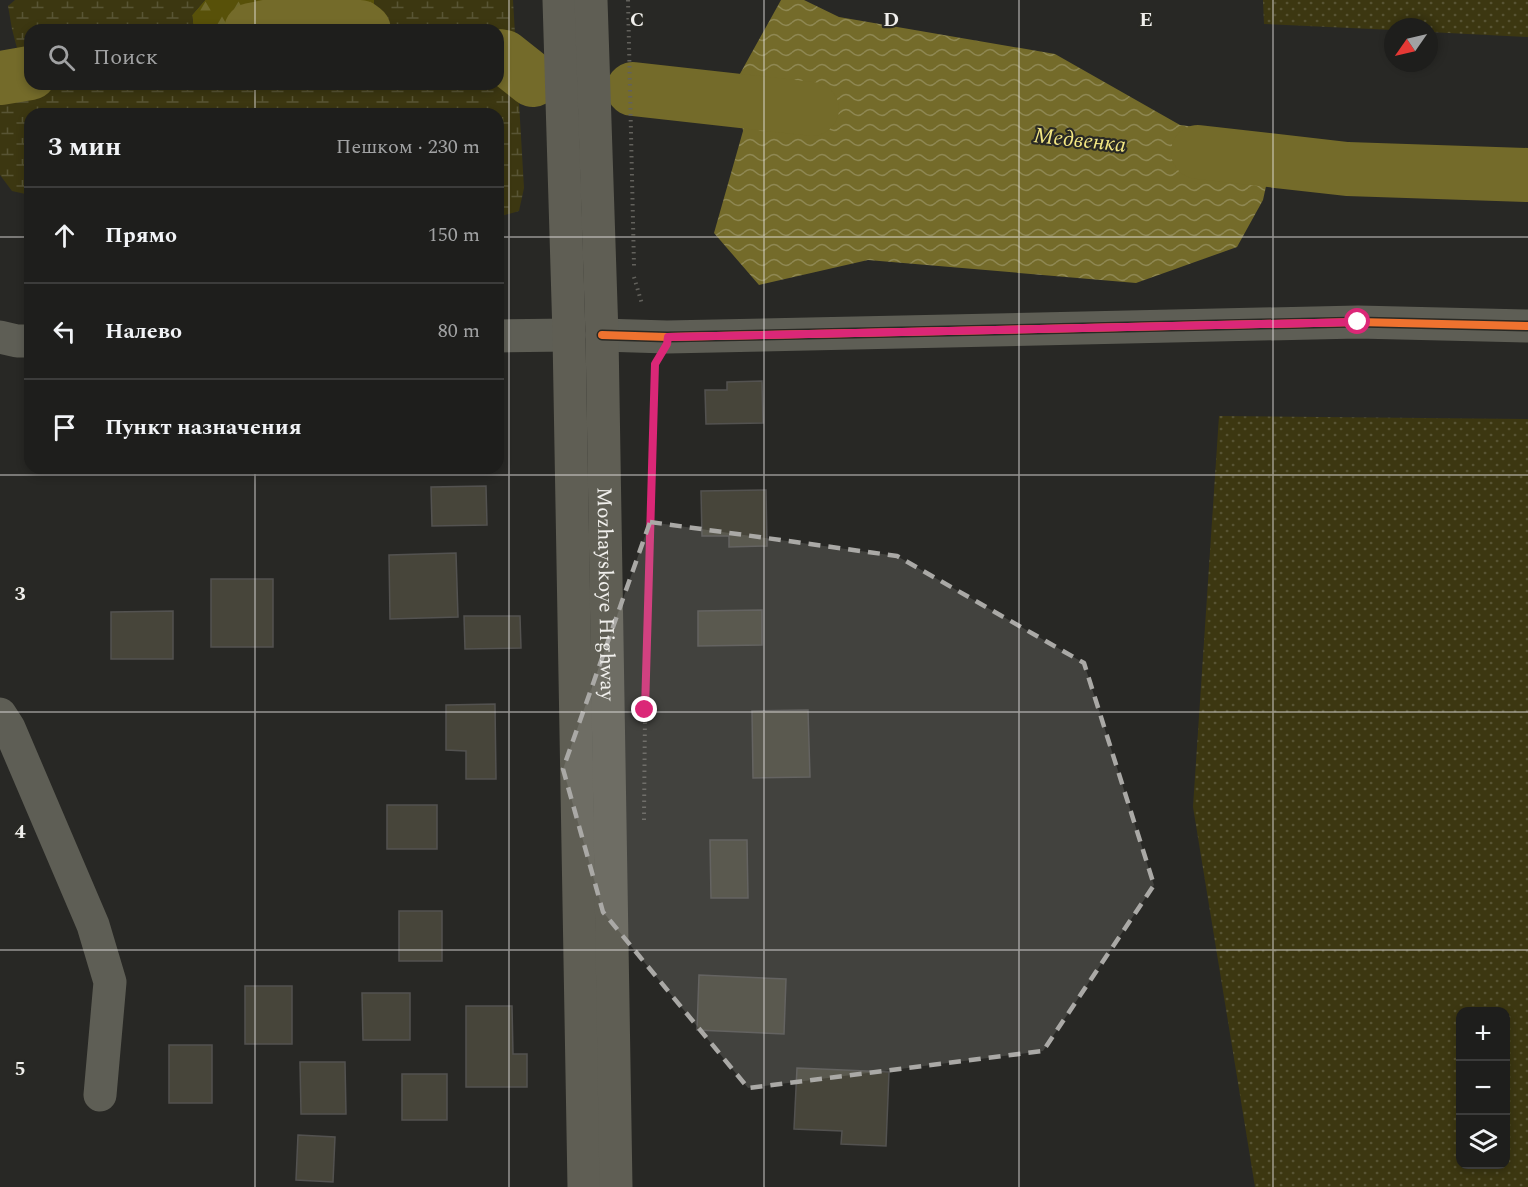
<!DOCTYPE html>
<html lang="ru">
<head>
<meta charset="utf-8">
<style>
  body { margin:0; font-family:Spectral,serif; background:#2b2b29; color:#f1f3f6 }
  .controls { position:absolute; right:18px; bottom:18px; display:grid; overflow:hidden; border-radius:12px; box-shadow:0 3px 9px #0003 }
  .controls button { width:54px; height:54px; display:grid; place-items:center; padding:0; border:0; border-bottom:2px solid #3c3c3b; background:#1e1e1c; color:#f1f3f6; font:30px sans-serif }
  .compass { position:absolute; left:1384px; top:18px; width:54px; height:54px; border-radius:50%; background:#1e1e1c; box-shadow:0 3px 9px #0003; rotate:236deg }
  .stop { position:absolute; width:18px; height:18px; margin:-14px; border:4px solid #db2777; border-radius:50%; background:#fff }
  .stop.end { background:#db2777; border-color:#fff; box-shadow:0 2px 6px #0008 }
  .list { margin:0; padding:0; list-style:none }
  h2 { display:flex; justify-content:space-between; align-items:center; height:78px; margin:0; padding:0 24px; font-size:26px }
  h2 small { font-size:20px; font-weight:400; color:#a1a2a3 }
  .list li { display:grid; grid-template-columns:39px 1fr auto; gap:18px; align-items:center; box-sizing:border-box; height:96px; padding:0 24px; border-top:2px solid #3c3c3b }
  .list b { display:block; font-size:22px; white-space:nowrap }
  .list em { font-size:20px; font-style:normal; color:#a1a2a3 }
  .icon { flex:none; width:33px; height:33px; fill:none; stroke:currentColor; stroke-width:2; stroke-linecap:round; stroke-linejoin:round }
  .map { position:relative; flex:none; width:1528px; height:1187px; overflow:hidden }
  .search { position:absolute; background:#1e1e1c; box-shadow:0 3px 9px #0003; left:24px; top:24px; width:480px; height:66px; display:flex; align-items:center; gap:15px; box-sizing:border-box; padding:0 21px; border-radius:18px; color:#a1a2a3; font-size:22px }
  .panel { position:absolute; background:#1e1e1c; box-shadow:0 3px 9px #0003; left:24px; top:108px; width:480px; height:366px; border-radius:18px }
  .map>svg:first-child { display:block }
</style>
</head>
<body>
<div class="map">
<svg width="1528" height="1187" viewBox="0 0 1528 1187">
  <defs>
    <pattern id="grass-dots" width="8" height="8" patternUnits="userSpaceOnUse" patternTransform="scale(1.5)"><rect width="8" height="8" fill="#3c3711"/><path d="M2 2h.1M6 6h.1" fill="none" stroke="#585434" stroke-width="1.8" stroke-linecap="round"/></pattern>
    <pattern id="forest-firs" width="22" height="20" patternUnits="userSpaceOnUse" patternTransform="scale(1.5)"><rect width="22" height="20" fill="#585109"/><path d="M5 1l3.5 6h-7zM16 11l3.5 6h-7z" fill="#706a2d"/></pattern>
    <pattern id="wetland-marsh" width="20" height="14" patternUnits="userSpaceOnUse" patternTransform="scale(1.5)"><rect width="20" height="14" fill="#3c3711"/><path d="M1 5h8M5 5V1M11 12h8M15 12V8" fill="none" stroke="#585434"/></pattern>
    <pattern id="water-waves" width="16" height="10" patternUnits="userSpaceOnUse" patternTransform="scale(1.5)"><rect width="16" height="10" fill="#746b2a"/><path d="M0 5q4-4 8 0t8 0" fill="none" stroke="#8f8853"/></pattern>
  </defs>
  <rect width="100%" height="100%" fill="#282825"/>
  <g fill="url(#grass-dots)" fill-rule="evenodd">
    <polygon points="1263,0 1528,0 1528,37 1429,32 1429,27 1393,27 1393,30 1264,24"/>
    <path d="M1219,416L1528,419V1187H1255L1193,807ZM1460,1012H1506V1164H1460Z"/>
  </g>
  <polygon fill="url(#forest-firs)" points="205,0 374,0 375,12 354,13 342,30 194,30 192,15"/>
  <polygon fill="url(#wetland-marsh)" points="15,0 205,0 192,15 194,30 30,30 30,84 498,84 498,30 342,30 354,13 375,12 374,0 513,0 524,188 519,211 498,217 498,114 30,114 30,195 12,191 0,175 0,93 16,80 19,56 12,29 8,6"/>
  <polygon fill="url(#water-waves)" points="781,0 804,0 839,17 1055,54 1180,125 1327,144 1347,169 1272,159 1263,200 1237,247 1136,283 868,260 759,285 714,233 743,131 736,81"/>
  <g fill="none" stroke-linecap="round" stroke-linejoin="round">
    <g stroke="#746b2a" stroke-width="54">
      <polyline points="251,30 275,25 360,27 364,30"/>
      <polyline points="498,56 504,57 533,80"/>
      <polyline points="0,78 30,73"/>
      <polyline points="633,89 812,109"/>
      <polyline points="1198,152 1347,169 1528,175"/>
    </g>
  </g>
  <g fill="#47453a" stroke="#535250" stroke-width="1.5">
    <polygon points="762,381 763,423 706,424 705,390 727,390 727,382"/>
    <polygon points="486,486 487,525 432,526 431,487"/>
    <polygon points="766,490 767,546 729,547 729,536 702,536 701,491"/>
    <polygon points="456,553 458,617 390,619 389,555"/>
    <rect x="211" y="579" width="62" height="68"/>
    <polygon points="762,610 762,645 698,646 698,611"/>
    <polygon points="173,611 173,659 111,659 111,612"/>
    <polygon points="464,616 520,616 521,648 465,649"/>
    <polygon points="495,704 496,779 466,779 466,751 446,750 446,705"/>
    <polygon points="808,710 810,777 753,778 752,711"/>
    <rect x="387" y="805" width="50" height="44"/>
    <polygon points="710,840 747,840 748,898 711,898"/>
    <rect x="399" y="911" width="43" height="50"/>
    <polygon points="699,975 786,979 784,1034 697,1030"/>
    <rect x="245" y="986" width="47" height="58"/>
    <polygon points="362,993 410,993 410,1040 363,1040"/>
    <polygon points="466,1006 512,1006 513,1054 527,1054 527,1087 466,1087"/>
    <rect x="169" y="1045" width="43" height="58"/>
    <polygon points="300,1062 345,1062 346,1114 301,1114"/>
    <polygon points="797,1068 889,1072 886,1146 841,1144 842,1131 794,1129"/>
    <rect x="402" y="1074" width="45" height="46"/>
    <polygon points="298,1135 335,1137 333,1182 296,1180"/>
  </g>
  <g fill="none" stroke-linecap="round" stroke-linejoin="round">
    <g stroke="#62615c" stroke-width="4" stroke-dasharray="1.5 4.5" stroke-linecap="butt">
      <polyline points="628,0 634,266"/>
      <polyline points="634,277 642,304"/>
      <polyline points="644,820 645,710 655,369"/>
    </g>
    <g stroke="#5e5e55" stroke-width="33">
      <polyline points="602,335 667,337 1358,322 1528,326"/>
      <polyline points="498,336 569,335"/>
      <polyline points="0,337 17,341 30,341"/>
      <polyline points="0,714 9,728 93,925 110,982 100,1095"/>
    </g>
    <g stroke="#5f5e54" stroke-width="33">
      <polyline points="559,0 569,335 584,1187"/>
      <path id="s1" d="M591,0L602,335L616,1187"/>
    </g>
    <defs>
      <polyline id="cycleway" points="602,335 667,337 1358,322 1528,326"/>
    </defs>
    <use href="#cycleway" stroke="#292924" stroke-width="11"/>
    <use href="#cycleway" stroke="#ef722f" stroke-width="8"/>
  </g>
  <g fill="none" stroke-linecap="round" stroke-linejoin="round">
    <polyline stroke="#db2777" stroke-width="8" points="645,710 655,364 667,344 668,337 1358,322"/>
  </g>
  <path fill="#aaa9a6" fill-opacity="0.2" stroke="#aaa9a6" stroke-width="4.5" stroke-dasharray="12 8" stroke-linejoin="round" d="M650,522L897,556L1084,663L1154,885L1043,1051L748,1088L603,912L563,769Z"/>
  <path fill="none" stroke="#f0efec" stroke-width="1.5" stroke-opacity="0.55" d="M255,0V30M509,0V1187M764,0V1187M1019,0V1187M1273,0V1187M255,84V114M0,237H30M498,237H1528M255,468V1187M0,475H1528M0,712H1528M0,950H1528"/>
  <g text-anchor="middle" stroke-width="4.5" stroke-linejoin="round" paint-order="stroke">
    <g font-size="21" fill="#f0efec" stroke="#292924">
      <text dy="7" stroke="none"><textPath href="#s1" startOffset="594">Mozhayskoye Highway</textPath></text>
    </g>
    <g font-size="22" font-style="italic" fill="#f3e783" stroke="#292924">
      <text transform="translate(1080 139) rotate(6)" y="8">Медвенка</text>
    </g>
  </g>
  <g font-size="20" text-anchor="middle" font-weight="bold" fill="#f0efec" stroke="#292924" stroke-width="4.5" stroke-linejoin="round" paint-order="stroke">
    <text x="637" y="26">C</text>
    <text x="891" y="26">D</text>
    <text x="1146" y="26">E</text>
    <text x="20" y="600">3</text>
    <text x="20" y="838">4</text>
    <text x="20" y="1075">5</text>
  </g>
</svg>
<div class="controls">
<button>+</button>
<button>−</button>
<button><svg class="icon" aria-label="layers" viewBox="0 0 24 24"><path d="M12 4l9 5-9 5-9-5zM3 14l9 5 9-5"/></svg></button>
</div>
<svg class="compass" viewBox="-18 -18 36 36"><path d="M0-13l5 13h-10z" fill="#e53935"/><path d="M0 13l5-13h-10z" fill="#a1a2a3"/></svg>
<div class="stop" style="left:1358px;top:322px"></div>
<div class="stop end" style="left:645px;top:710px"></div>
<div class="search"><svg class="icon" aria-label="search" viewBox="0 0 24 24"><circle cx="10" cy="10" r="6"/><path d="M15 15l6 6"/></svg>Поиск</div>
<section class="panel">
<h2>3 мин<small>Пешком · 230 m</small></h2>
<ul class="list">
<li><svg class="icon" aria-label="ahead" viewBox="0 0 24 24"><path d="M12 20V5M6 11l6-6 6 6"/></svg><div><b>Прямо</b></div><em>150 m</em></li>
<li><svg class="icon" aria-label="left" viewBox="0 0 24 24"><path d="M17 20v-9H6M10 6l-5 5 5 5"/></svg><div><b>Налево</b></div><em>80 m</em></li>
<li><svg class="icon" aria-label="arrive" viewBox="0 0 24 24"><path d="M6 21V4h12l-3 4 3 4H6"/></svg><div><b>Пункт назначения</b></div></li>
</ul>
</section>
</div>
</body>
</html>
